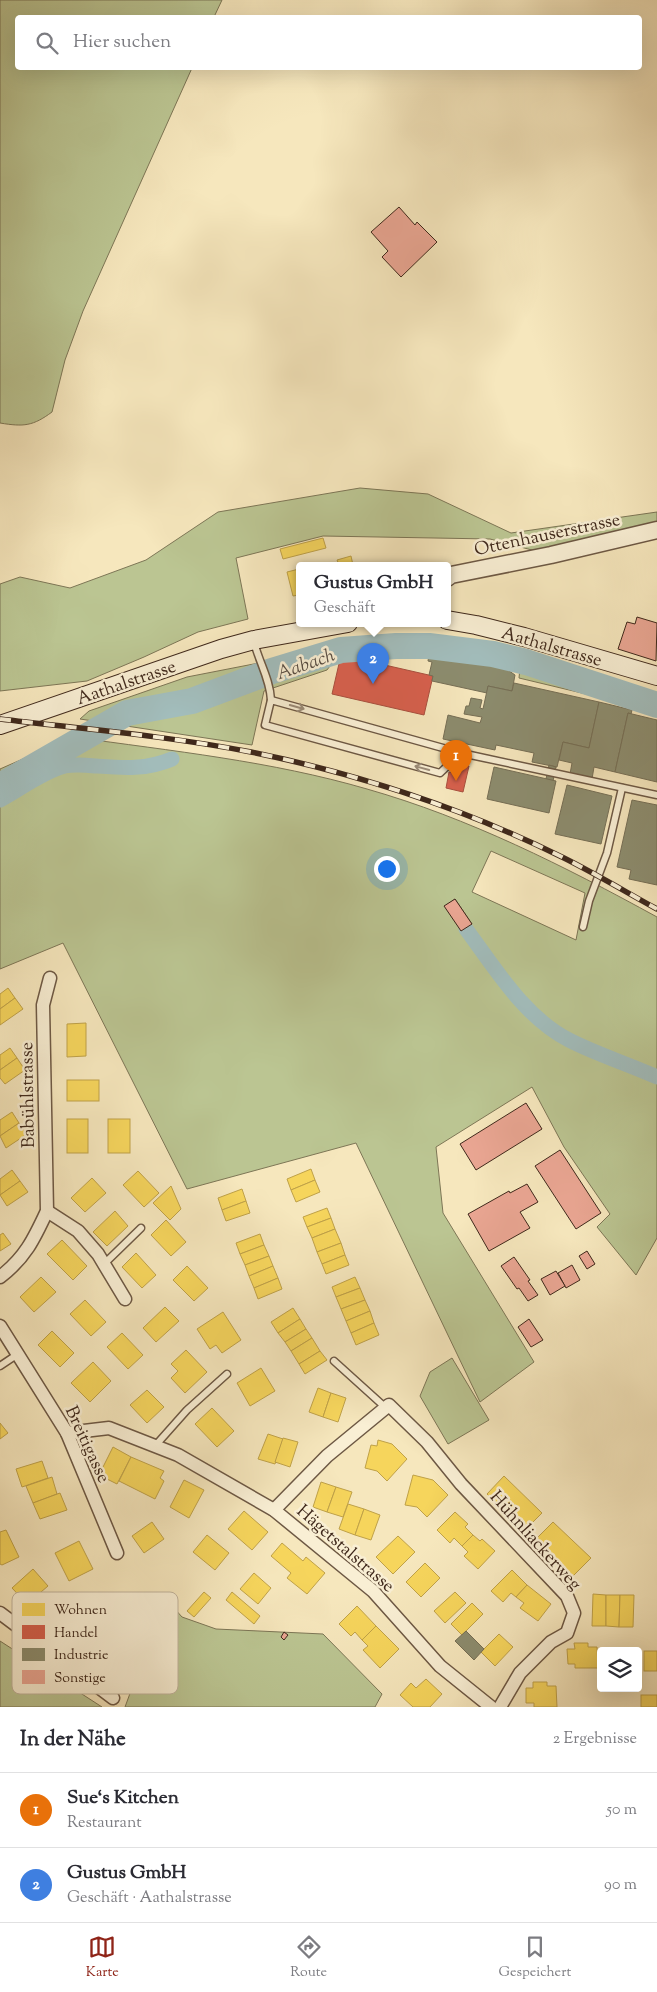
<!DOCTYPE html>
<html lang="de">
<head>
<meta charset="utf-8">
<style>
  body { margin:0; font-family:"Sorts Mill Goudy",serif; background:#f7f7f7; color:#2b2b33 }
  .controls { position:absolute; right:15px; bottom:15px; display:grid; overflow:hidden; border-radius:5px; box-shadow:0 5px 20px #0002 }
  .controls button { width:45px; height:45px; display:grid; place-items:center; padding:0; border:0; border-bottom:1px solid #e1e1e2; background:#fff; color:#2b2b33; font:25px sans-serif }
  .you { position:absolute; left:386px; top:868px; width:18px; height:18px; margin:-12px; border:4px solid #fff; border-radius:50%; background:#1a73e8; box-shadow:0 0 0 8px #1a73e833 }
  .badge { display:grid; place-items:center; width:32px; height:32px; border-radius:50%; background:#8f2418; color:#fff; font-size:16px; font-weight:700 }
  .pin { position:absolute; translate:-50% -41px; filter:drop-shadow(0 1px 2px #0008) }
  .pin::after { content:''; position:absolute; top:26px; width:18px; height:15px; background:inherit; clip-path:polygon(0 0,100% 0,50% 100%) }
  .popup { position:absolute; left:296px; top:562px; width:155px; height:65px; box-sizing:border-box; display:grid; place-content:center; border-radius:5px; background:#fff; filter:drop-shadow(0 1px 4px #0005); font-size:16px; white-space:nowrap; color:#7c7c81 }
  .popup b { font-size:19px; color:#2b2b33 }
  .popup::after { content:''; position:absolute; left:50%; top:100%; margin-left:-10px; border:10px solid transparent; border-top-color:#fff }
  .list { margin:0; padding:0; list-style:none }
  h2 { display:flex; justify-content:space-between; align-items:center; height:65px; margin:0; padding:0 20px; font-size:21px }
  h2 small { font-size:16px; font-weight:400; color:#7c7c81 }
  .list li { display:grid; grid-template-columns:32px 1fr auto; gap:15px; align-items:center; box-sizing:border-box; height:75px; padding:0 20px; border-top:1px solid #e1e1e2 }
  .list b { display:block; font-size:19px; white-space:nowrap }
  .list p { margin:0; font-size:16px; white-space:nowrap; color:#7c7c81 }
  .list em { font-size:16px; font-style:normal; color:#7c7c81 }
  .icon { flex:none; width:28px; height:28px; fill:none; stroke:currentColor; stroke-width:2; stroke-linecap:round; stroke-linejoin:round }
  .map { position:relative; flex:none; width:657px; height:1707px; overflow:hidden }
  .search { position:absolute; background:#fff; box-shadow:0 5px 20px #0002; left:15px; right:15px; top:15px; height:55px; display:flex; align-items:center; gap:12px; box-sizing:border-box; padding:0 18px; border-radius:5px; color:#7c7c81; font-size:19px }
  .sheet { height:215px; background:#fff }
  nav { display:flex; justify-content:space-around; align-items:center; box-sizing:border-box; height:70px; border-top:1px solid #e1e1e2; background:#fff; font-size:14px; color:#7c7c81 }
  nav a { display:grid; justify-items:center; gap:2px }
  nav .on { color:#8f2418 }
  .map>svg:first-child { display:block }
</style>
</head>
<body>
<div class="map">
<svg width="657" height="1707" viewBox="0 0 657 1707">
  <rect width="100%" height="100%" fill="#f6e7bd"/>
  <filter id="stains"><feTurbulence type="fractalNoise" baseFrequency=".004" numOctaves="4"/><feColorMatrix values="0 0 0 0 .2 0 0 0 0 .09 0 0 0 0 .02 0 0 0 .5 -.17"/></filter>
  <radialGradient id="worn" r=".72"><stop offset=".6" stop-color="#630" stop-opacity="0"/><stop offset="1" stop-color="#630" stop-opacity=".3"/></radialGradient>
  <g fill="#bbc592" stroke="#7d7656" fill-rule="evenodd">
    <path d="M0,0H222L214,17L18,18V68H192L83,311L65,360L52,412C33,426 24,427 0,423Z"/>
    <polygon points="360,488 428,494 511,533 657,512 657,530 551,555 490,539 323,536 236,558 248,619 198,632 144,657 87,681 0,691 0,584 20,577 70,588 146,560 218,512"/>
    <polygon points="425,636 477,643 531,654 657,697 657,711 519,678 520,668 438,650 341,651 327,670 264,691 252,745 80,719 89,711 187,677 269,661 307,649 344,641"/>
    <path d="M73,737C172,751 271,761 367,789C469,818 564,866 657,917V1238L636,1275L597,1227L610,1214L564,1147L532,1087L436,1147L443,1213L534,1362L480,1402L356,1143L187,1189L63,943L0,969V769ZM491,851L585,893L576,940L472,892ZM455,899L472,924L462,931L445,906Z"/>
    <polygon points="452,1358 489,1420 448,1444 420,1396 430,1372"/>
    <polygon points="165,1598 182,1617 216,1629 323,1634 382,1694 375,1707 125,1707"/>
    <polygon points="0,1641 102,1707 0,1707"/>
  </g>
  <g fill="#f6d55c" stroke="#bfa148">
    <polygon points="323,538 326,548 283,559 280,549"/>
    <polygon points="351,556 353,565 339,565 337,560"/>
    <polygon points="299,569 299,595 293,596 287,572"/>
    <polygon points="8,988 15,998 0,1009 0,994"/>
    <polygon points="15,998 23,1009 0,1025 0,1009"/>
    <polygon points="86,1023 86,1056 67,1057 67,1024"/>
    <polygon points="10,1048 17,1058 0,1070 0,1055"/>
    <polygon points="17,1058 25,1070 5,1084 0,1078 0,1070"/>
    <rect x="67" y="1080" width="32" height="21"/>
    <polygon points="12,1112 19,1123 0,1136 0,1120"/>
    <rect x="67" y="1119" width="21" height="34"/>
    <rect x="108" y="1119" width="22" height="34"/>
    <polygon points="19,1123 27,1134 6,1148 0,1136"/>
    <polygon points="311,1169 315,1180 291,1190 287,1179"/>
    <polygon points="12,1170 20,1181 0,1195 0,1179"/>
    <polygon points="138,1171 159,1193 144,1207 123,1185"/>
    <polygon points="92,1178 106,1193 85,1212 71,1198"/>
    <polygon points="315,1180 320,1192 296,1202 291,1190"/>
    <polygon points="20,1181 28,1192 7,1206 0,1195"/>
    <polygon points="171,1186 181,1209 170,1220 153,1203"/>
    <polygon points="242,1189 246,1201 222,1210 218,1198"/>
    <polygon points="246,1201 250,1213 226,1221 222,1210"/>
    <polygon points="327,1208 331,1218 307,1227 303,1217"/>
    <polygon points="115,1211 128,1226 107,1246 93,1232"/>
    <polygon points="331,1218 335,1229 312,1238 307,1227"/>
    <polygon points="166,1220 186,1242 171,1256 151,1235"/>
    <polygon points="335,1229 341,1243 317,1252 312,1238"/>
    <polygon points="3,1233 11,1244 0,1251 0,1235"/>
    <polygon points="260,1234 264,1245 240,1254 236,1243"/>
    <polygon points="62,1240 87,1266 73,1280 47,1254"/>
    <polygon points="341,1243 345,1255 322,1264 317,1252"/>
    <polygon points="264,1245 269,1256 245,1265 240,1254"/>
    <polygon points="136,1253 156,1275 142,1288 122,1267"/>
    <polygon points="345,1255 349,1265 326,1274 322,1264"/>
    <polygon points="269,1256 273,1266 249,1276 245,1265"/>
    <polygon points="187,1266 208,1288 194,1301 173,1280"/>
    <polygon points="273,1266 278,1278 254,1288 249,1276"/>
    <polygon points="41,1277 56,1292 34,1312 20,1297"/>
    <polygon points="355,1277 360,1288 336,1297 332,1287"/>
    <polygon points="278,1278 282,1289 258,1299 254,1288"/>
    <polygon points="360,1288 365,1300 341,1309 336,1297"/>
    <polygon points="85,1300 106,1322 91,1336 70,1314"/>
    <polygon points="365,1300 370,1311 346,1321 341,1309"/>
    <polygon points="165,1307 179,1321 156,1342 143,1328"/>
    <polygon points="293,1308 300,1319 278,1333 271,1322"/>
    <polygon points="370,1311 374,1323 351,1333 346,1321"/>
    <polygon points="223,1312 241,1340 222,1353 216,1345 210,1349 197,1329"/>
    <polygon points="300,1319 306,1329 285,1342 278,1333"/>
    <polygon points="374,1323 379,1335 356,1345 351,1333"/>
    <polygon points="306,1329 312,1338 291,1351 285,1342"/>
    <polygon points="52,1331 74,1353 60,1367 38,1345"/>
    <polygon points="122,1333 143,1355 128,1369 107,1347"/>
    <polygon points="312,1338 320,1351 299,1364 291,1351"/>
    <polygon points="186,1350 207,1372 185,1393 171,1378 178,1371 171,1364"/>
    <polygon points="320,1351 327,1360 305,1374 299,1364"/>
    <polygon points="93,1362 111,1381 90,1402 71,1383"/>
    <polygon points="261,1368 275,1391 250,1406 237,1383"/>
    <polygon points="318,1388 331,1393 323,1417 309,1412"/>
    <polygon points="147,1390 164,1407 147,1423 130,1405"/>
    <polygon points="331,1393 346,1398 338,1422 323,1417"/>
    <polygon points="212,1408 234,1431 217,1447 195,1424"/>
    <polygon points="0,1423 8,1433 0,1439"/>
    <polygon points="268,1434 283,1439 275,1464 258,1459"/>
    <polygon points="283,1438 298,1442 290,1467 275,1462"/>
    <polygon points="378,1440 392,1444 407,1459 387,1481 377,1471 365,1468 371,1445 377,1446"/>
    <polygon points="113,1447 131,1457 117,1484 99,1475"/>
    <polygon points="131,1457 164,1471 160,1478 164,1481 155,1499 119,1481"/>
    <polygon points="42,1461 48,1478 22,1487 16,1469"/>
    <polygon points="413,1475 433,1480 448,1495 427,1517 417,1507 405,1505"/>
    <polygon points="504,1476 542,1513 524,1531 487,1494"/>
    <polygon points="52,1477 57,1494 33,1503 26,1486"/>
    <polygon points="184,1480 204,1490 189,1518 170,1507"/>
    <polygon points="321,1482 336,1487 327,1512 313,1507"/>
    <polygon points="336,1487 352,1492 343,1517 327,1512"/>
    <polygon points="60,1493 67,1510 40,1519 33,1503"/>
    <polygon points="348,1504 364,1509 355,1535 339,1529"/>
    <polygon points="364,1509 380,1515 371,1540 355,1535"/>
    <polygon points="244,1511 268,1532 252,1550 228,1529"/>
    <polygon points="455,1512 468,1524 465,1527 473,1535 462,1546 454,1538 450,1543 437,1530"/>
    <polygon points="152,1522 164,1539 144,1553 132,1536"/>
    <polygon points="553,1522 591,1558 573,1576 535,1540"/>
    <polygon points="6,1530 19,1557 2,1565 0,1564 0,1532"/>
    <polygon points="207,1535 229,1553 215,1570 193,1552"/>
    <polygon points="473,1535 480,1541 482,1539 495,1551 478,1569 464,1556 468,1552 462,1546"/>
    <polygon points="398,1536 415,1552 393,1574 376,1557"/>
    <polygon points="79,1541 93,1569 69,1581 55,1553"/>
    <polygon points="282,1543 303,1561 306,1557 325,1573 307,1594 287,1578 291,1573 271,1556"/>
    <polygon points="425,1563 440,1578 421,1597 406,1582"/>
    <polygon points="33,1569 48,1586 27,1604 12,1588"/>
    <polygon points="512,1570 527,1585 516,1597 511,1593 503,1602 491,1591"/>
    <polygon points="254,1573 271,1588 258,1604 240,1589"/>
    <polygon points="527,1585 551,1604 538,1621 520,1608 524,1603 516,1597"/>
    <polygon points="204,1592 211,1598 194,1617 187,1611"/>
    <polygon points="232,1592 260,1616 254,1624 226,1600"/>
    <polygon points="455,1592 466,1603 445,1623 434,1611"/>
    <polygon points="593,1594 606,1595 606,1626 592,1626"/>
    <polygon points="606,1595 620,1595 619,1627 606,1626"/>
    <polygon points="620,1595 634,1595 633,1627 619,1627"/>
    <polygon points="472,1603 483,1614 462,1635 451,1624"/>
    <polygon points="81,1606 96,1608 92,1640 70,1637 71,1631 61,1631 64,1608 80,1610"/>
    <polygon points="357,1606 376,1626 362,1640 355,1632 351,1636 339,1624"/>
    <polygon points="376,1626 399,1649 380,1668 363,1650 368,1646 362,1640"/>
    <polygon points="499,1634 513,1647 495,1666 481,1652"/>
    <polygon points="574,1643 588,1643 588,1647 597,1647 598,1668 575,1668 575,1664 568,1664 567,1649 575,1649"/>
    <rect x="644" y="1651" width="13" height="20"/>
    <polygon points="426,1679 442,1694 430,1707 413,1707 400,1695 411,1683 416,1688"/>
    <polygon points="533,1682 547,1682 547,1686 556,1686 557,1707 534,1707 534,1703 526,1703 526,1688 533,1688"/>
    <rect x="641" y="1695" width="16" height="12"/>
  </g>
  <g fill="#d6604d" stroke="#a94f3e">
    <polygon points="341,655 433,676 424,715 332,694"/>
    <polygon points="458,764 469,766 463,792 446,788 449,772 456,773"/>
  </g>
  <g fill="#8c8c6e" stroke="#756e55">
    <polygon points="434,654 449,656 505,668 515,675 512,691 488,686 487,693 432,681 433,676 429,675 432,662 428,661 429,655 434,656"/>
    <polygon points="514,683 599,702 589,748 563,742 557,767 532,762 534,753 496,745 495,750 443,739 448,715 480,723 482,717 464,714 466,706 469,706 471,698 482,700 480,708 483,709 488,686 512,691"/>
    <polygon points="599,702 632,710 631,714 628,713 615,772 594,767 592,779 570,774 572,763 559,760 563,742 589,748"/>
    <polygon points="628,713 657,720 657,782 615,772"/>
    <polygon points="549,765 556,767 553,781 546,779"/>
    <polygon points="494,767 556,781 549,813 487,799"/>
    <polygon points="567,785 612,796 601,844 555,834"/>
    <polygon points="632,800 657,805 657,885 629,879 631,870 617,867"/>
    <polygon points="466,1631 484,1649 474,1660 455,1641"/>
  </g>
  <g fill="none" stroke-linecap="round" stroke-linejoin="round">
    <g stroke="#a2bdbc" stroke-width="15">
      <path d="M0,800C19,790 44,771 65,766C75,764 85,765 96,766C123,768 146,770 172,759"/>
      <path d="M466,929C495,968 524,1017 569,1040C596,1054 628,1064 657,1077"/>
    </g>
    <polyline stroke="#a2bdbc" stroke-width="26" points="0,786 127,713 192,701 272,671 341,650 396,646 429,646 493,654 526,662 657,705"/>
  </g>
  <g fill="#eaa693" stroke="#3f281b">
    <polygon points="399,207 415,225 417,222 437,242 401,277 382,257 388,251 371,232"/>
    <polygon points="637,617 657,623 656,661 618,649 627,622 635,624"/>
    <polygon points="455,899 472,924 461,931 444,906"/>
    <polygon points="526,1103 542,1129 476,1170 460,1144"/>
    <polygon points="560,1150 601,1213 576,1229 535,1166"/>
    <polygon points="527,1184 538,1202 520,1212 530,1228 489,1251 468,1214 509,1191 510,1193"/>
    <polygon points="587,1251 595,1264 587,1269 579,1256"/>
    <polygon points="514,1257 530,1280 528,1281 538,1295 528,1301 519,1288 517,1289 501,1266"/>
    <polygon points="572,1265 580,1280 566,1288 558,1273"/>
    <polygon points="556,1271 565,1286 550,1295 541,1279"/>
    <polygon points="529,1319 543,1340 531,1347 518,1327"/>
    <polygon points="284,1632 288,1635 284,1640 281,1637"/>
  </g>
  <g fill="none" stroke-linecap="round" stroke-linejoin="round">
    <defs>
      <g id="service">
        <path d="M254,642C259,662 270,679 271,700"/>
        <polyline points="461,753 440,773 265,725 271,700 461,753 657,795"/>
        <polyline points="583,927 589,901 607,853 622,788"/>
        <polyline points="104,1264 141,1228"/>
        <polyline points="334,1361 386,1408"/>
        <polyline points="0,1366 18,1354"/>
        <polyline points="155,1446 187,1410 227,1374"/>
      </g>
      <g id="minor">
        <polyline points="47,1211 78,1231 98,1254 125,1299"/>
        <path d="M0,1277C25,1258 34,1239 47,1211L43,1005L50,978"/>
        <polyline points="0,1326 67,1433 117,1553"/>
        <polyline points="67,1433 109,1428 178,1455 274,1510 373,1591 440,1666 491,1707"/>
        <polyline points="274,1510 327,1456 389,1405 427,1442 461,1484 567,1596 574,1613 567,1633 551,1642 520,1673 500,1707"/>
        <polyline points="0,1613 113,1698"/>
      </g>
      <polyline id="tertiary" points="447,578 451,575 551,555 657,530"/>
      <g id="secondary">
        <polyline points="447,620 476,625 524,637 657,676"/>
        <polyline points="0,725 221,649 254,640 348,623"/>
      </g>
    </defs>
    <use href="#service" stroke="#6d5844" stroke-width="9"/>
    <use href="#minor" stroke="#6d5844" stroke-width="15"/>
    <use href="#tertiary" stroke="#6d5844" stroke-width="19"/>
    <use href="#secondary" stroke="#3f281b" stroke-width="20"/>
    <use href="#service" stroke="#f9efd4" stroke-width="6"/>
    <use href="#minor" stroke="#f9efd4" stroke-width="12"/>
    <use href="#tertiary" stroke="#f9efd4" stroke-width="16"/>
    <use href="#secondary" stroke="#f9efd4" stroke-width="18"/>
    <defs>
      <path id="rail" d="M0,719C84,729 168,736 251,752C359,774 465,809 564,858C596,874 626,892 657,909"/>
    </defs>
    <use href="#rail" stroke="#3f281b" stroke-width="5.5"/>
    <use href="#rail" stroke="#f9efd4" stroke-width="4" stroke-dasharray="11" stroke-linecap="butt"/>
  </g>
  <defs><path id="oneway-shaft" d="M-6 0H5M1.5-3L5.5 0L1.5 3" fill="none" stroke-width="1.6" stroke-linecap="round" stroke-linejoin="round" transform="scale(1.25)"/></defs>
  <g stroke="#9c8c78">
    <use href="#oneway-shaft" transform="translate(297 707) rotate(16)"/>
    <use href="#oneway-shaft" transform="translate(422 768) rotate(-165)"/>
  </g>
  <g text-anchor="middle" stroke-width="5" stroke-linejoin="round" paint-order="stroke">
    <g font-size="18" fill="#3f281b" stroke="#f9efd4">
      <text transform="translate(547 534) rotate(-12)" y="6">Ottenhauserstrasse</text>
      <text transform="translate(552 646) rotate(16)" y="6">Aathalstrasse</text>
      <text transform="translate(126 682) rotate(-19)" y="6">Aathalstrasse</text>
      <text transform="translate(27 1095) rotate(-91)" y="6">Babühlstrasse</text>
      <text transform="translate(88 1444) rotate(65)" y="6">Breitigasse</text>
      <text transform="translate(536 1540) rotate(48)" y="6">Hühnliackerweg</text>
      <text transform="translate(346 1548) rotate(41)" y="6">Hägetstalstrasse</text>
    </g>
    <g font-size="19" font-style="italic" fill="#584d43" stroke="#f9efd4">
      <text transform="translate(305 663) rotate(-19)" y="7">Aabach</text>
    </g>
  </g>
  <rect x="12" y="1592" width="166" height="102" rx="8" fill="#f9efd4" stroke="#c1b39c" stroke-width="1"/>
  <rect x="22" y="1603" width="23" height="13" fill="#f6d55c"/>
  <rect x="22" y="1625" width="23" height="14" fill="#d6604d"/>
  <rect x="22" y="1648" width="23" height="13" fill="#8c8c6e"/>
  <rect x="22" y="1670" width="23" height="14" fill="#eaa693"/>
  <g font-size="14" fill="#3f281b">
    <text x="54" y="1614">Wohnen</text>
    <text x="54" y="1637">Handel</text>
    <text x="54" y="1659">Industrie</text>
    <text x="54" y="1682">Sonstige</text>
  </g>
  <rect width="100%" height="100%" filter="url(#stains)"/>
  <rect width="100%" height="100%" fill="url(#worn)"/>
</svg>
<div class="controls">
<button><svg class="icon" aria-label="layers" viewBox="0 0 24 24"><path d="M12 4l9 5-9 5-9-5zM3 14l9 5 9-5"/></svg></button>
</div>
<div class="you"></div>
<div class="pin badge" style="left:456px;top:781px;background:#e8710a">1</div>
<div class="pin badge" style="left:373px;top:684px;background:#3f7fe0">2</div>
<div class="popup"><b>Gustus GmbH</b>Geschäft</div>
<div class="search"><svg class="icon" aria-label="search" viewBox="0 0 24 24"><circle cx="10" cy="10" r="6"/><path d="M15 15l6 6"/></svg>Hier suchen</div>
</div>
<section class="sheet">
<h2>In der Nähe<small>2 Ergebnisse</small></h2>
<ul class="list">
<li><span class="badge" style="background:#e8710a">1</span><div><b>Sue‘s Kitchen</b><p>Restaurant</p></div><em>50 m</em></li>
<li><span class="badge" style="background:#3f7fe0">2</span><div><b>Gustus GmbH</b><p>Geschäft · Aathalstrasse</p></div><em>90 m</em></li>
</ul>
</section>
<nav>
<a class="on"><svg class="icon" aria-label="map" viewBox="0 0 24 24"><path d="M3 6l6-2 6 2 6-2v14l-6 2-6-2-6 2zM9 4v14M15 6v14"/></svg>Karte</a>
<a><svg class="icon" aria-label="directions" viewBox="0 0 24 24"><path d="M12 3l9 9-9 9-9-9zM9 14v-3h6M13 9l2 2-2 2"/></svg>Route</a>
<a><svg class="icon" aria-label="saved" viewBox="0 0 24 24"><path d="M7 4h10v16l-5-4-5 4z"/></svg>Gespeichert</a>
</nav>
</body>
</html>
